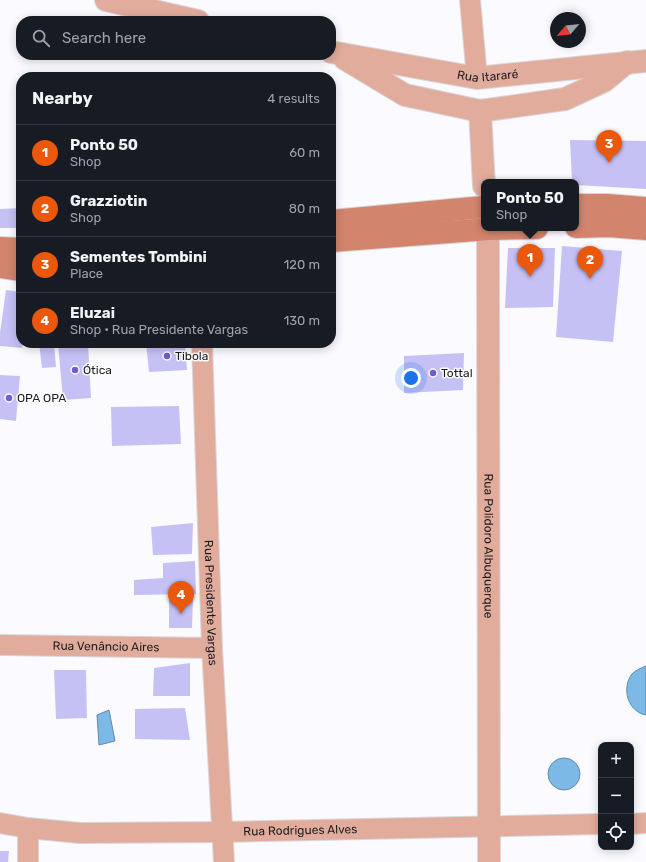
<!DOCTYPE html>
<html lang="en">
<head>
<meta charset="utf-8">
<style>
  body { margin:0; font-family:Rubik,sans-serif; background:#242831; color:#f1f3f6 }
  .controls { position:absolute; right:12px; bottom:12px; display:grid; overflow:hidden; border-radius:8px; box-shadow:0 2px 10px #0003 }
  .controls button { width:36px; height:36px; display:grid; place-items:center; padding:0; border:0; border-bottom:1px solid #363941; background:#171b24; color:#f1f3f6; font:20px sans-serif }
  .compass { position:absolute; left:550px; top:12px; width:36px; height:36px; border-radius:50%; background:#171b24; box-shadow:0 2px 10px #0003; rotate:242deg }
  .you { position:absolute; left:411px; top:378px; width:14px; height:14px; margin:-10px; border:3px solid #fff; border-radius:50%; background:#1a73e8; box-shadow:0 0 0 6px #1a73e833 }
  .badge { display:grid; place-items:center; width:26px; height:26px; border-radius:50%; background:#ea580c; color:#fff; font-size:13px; font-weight:700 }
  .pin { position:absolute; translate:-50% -33px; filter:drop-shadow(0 1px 2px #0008) }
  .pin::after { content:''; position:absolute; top:21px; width:14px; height:12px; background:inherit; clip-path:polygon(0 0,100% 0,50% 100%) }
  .popup { position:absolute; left:481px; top:179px; width:98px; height:52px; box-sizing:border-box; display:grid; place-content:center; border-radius:8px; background:#171b24; filter:drop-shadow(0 1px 3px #0005); font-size:13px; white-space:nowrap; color:#9ea1a6 }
  .popup b { font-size:15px; color:#f1f3f6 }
  .popup::after { content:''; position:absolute; left:50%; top:100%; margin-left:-8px; border:8px solid transparent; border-top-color:#171b24 }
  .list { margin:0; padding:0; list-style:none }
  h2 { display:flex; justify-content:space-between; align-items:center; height:52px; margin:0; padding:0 16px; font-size:17px }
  h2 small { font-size:13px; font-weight:400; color:#9ea1a6 }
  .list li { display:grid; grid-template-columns:26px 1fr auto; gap:12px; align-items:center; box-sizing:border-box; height:56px; padding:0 16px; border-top:1px solid #363941 }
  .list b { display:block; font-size:15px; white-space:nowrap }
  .list p { margin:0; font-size:13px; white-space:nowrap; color:#9ea1a6 }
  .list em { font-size:13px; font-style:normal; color:#9ea1a6 }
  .icon { flex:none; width:22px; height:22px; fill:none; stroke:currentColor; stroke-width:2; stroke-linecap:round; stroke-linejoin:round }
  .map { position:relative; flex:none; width:646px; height:862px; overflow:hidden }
  .search { position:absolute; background:#171b24; box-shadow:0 2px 10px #0003; left:16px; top:16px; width:320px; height:44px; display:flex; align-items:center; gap:10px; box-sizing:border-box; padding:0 14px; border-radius:16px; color:#9ea1a6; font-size:15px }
  .panel { position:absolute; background:#171b24; box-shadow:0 2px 10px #0003; left:16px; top:72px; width:320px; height:276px; border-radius:16px }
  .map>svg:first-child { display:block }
</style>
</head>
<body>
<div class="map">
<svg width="646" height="862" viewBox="0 0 646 862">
  <rect width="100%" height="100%" fill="#fbfbff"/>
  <g fill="#7db9e7" stroke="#608aab">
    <path d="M646,666V715C628,712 621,688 632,674C636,670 641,668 646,666Z"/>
    <polygon points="109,710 115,741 99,745 97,715"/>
    <circle cx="564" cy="774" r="16"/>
  </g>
  <g fill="#c6c1f5">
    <polygon points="570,140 646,141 646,189 576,185 576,182 572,182"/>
    <polygon points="21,208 21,228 0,228 0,209"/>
    <polygon points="562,246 622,251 613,342 556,337"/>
    <polygon points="508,248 555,248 553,307 505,308"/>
    <polygon points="6,290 21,292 21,343 23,343 22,348 0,346 0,333"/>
    <polygon points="39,343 54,343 56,367 42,368"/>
    <polygon points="58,343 88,343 91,398 63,400"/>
    <polygon points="146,343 185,343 187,370 149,372"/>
    <polygon points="464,353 463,390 404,393 404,356"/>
    <polygon points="0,375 20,376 16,421 0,419"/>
    <polygon points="179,406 181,444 112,446 111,407"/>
    <polygon points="193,523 192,554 153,555 151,527"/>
    <polygon points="195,561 196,594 134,595 134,580 163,578 163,563"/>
    <polygon points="193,599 192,628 169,628 169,600"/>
    <polygon points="190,663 190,696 153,696 154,668"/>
    <polygon points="54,670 86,670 87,718 56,719"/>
    <polygon points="185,708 190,740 135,739 135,709"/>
    <polygon points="0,851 9,851 8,862 0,862"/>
  </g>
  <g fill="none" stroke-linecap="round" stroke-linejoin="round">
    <defs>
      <g id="minor">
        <polyline points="470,0 477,78"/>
        <path id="s1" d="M202,343L212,648L224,862"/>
        <path id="s2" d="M0,645L212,648"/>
        <path id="s3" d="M0,823L28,828L80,833L223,832L601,824"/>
        <polyline points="631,824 646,823"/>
        <polyline points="28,862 28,828"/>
      </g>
      <g id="tertiary">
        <polyline points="106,0 198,21"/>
        <path id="s4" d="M331,52L477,78L646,61"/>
        <polyline points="345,59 405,95 480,111 565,99 604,81 627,62"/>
        <polyline points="480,111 484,186"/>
        <path id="s5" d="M488,228L489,862"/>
      </g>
      <g id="secondary">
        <polyline points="576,205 607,205 646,208"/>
        <polyline points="331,221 484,207"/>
        <polyline points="576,227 609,226 646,229"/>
        <polyline points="331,241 489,229 537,228"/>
        <polyline points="0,248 21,249"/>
        <polyline points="0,267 21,270"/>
      </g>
    </defs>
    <use href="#minor" stroke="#d7d7db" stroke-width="22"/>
    <use href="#tertiary" stroke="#d7d7db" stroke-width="24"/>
    <use href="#secondary" stroke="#d7d7db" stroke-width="24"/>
    <use href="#minor" stroke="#e2ac9c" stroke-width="20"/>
    <use href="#tertiary" stroke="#e2ac9c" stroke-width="22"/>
    <use href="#secondary" stroke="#d2846c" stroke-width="22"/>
  </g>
  <g fill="#725bd5" stroke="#fff" stroke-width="1.5">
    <circle cx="167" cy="356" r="4"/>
    <circle cx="75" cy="370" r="4"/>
    <circle cx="433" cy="373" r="4"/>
    <circle cx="9" cy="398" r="4"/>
  </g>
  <g text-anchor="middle" stroke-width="3" stroke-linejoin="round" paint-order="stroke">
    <g font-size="12" fill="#1d1c1f" stroke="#fff">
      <text dy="4" stroke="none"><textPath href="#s4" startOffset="159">Rua Itararé</textPath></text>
      <text dy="4" stroke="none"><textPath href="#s5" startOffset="318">Rua Polidoro Albuquerque</textPath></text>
      <text dy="4" stroke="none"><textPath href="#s1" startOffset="260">Rua Presidente Vargas</textPath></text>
      <text dy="4" stroke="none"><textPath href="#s2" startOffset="106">Rua Venâncio Aires</textPath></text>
      <text dy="4" stroke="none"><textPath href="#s3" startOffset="301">Rua Rodrigues Alves</textPath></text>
    </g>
    <g font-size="12" fill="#1d1c1f" stroke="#fff" text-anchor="start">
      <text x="175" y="360">Tibola</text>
      <text x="83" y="374">Ótica</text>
      <text x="441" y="377">Tottal</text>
      <text x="17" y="402">OPA OPA</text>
    </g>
  </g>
</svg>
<div class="controls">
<button>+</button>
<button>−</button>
<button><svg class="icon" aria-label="locate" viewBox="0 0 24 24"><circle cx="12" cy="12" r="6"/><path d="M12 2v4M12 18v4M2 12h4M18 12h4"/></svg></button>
</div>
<svg class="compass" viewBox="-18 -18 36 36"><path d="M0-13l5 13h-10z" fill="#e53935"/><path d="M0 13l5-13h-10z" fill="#9ea1a6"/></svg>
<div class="you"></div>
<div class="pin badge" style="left:530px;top:277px">1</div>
<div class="popup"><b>Ponto 50</b>Shop</div>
<div class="pin badge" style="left:590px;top:279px">2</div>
<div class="pin badge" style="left:609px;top:163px">3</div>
<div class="pin badge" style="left:181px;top:614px">4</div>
<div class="search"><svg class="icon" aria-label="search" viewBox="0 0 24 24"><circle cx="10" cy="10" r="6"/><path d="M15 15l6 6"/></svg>Search here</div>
<section class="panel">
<h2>Nearby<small>4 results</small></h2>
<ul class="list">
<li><span class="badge">1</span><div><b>Ponto 50</b><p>Shop</p></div><em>60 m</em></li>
<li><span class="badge">2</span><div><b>Grazziotin</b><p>Shop</p></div><em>80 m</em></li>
<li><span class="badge">3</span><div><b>Sementes Tombini</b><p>Place</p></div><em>120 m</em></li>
<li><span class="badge">4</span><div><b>Eluzai</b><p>Shop · Rua Presidente Vargas</p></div><em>130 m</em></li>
</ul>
</section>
</div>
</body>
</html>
